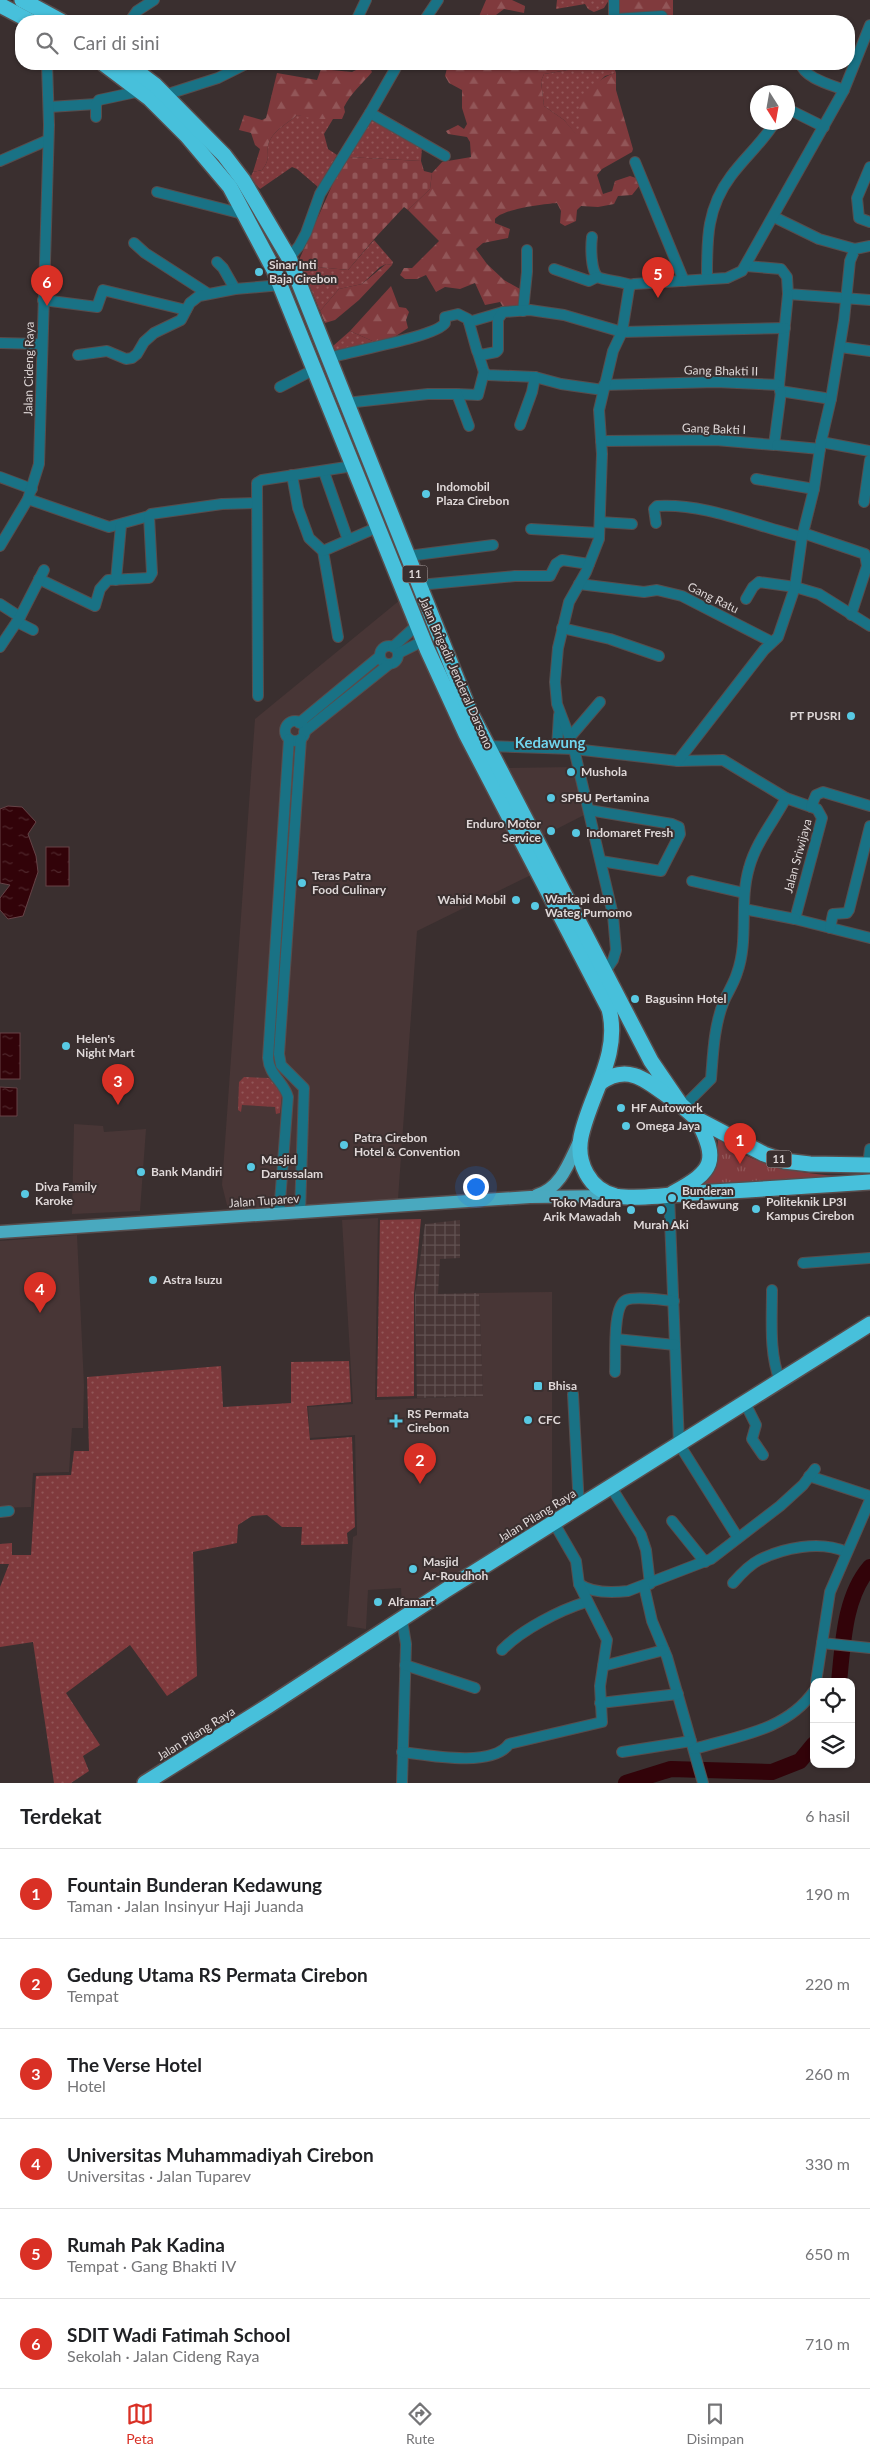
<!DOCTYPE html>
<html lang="id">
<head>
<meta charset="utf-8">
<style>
  body { margin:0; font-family:Lato,sans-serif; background:#f6f6f6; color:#202124 }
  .controls { position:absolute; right:15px; bottom:15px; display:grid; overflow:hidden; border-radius:10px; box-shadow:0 1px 4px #0004 }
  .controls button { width:45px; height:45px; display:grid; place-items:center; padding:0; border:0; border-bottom:1px solid #e0e0e0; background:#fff; color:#202124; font:25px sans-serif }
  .compass { position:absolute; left:750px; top:85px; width:45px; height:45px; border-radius:50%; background:#fff; box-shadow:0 1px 4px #0004; rotate:169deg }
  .you { position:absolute; left:475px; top:1186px; width:18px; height:18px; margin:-12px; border:4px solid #fff; border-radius:50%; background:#1a73e8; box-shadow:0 0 0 8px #1a73e833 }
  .badge { display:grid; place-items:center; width:32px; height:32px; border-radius:50%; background:#d93025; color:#fff; font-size:16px; font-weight:700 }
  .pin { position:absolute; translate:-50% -41px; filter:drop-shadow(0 1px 2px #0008) }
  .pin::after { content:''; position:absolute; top:26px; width:18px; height:15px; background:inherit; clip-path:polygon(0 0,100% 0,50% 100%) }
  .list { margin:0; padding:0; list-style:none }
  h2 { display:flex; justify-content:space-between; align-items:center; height:65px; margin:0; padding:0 20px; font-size:21px }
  h2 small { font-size:16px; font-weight:400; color:#757577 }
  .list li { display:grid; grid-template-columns:32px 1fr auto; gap:15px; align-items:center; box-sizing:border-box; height:90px; padding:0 20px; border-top:1px solid #e0e0e0 }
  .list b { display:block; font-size:19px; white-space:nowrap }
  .list p { margin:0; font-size:16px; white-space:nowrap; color:#757577 }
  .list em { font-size:16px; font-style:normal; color:#757577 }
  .icon { flex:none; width:28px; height:28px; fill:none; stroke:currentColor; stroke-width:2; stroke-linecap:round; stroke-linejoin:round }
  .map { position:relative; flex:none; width:870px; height:1783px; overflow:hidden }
  .search { position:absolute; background:#fff; box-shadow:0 1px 4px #0004; left:15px; right:15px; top:15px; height:55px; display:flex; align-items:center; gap:12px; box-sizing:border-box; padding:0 18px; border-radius:20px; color:#757577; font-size:19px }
  .sheet { height:605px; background:#fff }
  nav { display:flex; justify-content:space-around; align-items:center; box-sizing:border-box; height:70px; border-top:1px solid #e0e0e0; background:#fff; font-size:14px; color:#757577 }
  nav a { display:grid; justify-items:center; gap:2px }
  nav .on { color:#d93025 }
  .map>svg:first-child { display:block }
</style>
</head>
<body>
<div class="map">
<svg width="870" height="1783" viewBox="0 0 870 1783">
  <defs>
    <pattern id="industrial-grid" width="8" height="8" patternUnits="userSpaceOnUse" patternTransform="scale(1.25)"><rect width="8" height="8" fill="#483636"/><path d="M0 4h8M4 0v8" fill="none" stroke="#625252"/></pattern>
    <pattern id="grass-dots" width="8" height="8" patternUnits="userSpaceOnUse" patternTransform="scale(1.25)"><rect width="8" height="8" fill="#803a3d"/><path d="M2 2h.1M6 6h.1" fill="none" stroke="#925658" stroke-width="1.8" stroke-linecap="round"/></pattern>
    <pattern id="forest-firs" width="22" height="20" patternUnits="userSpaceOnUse" patternTransform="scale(1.25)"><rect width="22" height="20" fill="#803a3d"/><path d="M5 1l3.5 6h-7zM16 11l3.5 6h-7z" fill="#925658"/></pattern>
    <pattern id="cemetery-stones" width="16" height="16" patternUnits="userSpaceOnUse" patternTransform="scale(1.25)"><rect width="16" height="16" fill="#803a3d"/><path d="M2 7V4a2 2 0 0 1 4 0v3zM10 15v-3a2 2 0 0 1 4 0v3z" fill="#925658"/></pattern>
    <pattern id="park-tufts" width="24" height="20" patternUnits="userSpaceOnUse" patternTransform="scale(1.25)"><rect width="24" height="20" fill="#803a3d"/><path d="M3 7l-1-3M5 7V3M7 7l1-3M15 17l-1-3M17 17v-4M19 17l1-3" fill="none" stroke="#925658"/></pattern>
    <pattern id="water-ripples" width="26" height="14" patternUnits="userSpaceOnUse" patternTransform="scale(1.25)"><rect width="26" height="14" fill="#320309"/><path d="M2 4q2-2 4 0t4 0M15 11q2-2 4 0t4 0" fill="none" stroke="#4f272c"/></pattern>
  </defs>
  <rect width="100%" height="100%" fill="#3a2f2f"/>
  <g fill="#483636">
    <polygon points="400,600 531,875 417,931 398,1199 228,1209 222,1185 255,719"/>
    <polygon points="574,767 584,815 543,836 508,768"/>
    <polygon points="74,1124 103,1126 104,1132 146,1129 140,1211 72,1214"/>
    <polygon points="378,1218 375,1400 483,1396 479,1293 552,1292 552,1515 402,1607 401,1588 368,1590 366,1629 347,1626 353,1537 357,1535 355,1435 310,1438 308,1407 353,1404 342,1220"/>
    <polygon points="77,1235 84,1385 83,1428 72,1428 69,1472 33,1473 31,1507 0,1508 0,1241"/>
  </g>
  <polygon fill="url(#industrial-grid)" points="460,1220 460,1258 440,1259 438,1294 479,1293 483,1396 417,1398 415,1296 425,1224"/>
  <g fill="url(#grass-dots)">
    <polygon points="557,0 609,0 604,8 594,12 588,9 585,4 556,9"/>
    <polygon points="579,64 613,64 616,73 605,76 587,94 581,136 577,136 564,120 544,106 541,81 544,74 574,69"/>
    <path d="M297,115L333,119L324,134L328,149L337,155L318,187L297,169L292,167L260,189L250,178L253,172L262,170C273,156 264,151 270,140C276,129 288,123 297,115Z"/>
    <polygon points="372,120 422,147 421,161 348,157"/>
    <polygon points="374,240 393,262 392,265 386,264 380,267 362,284 339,289 320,311 305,275 318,267 348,270"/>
    <polygon points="350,331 377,343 337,353 333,346"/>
    <polygon points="244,1077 269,1078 282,1094 280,1113 276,1114 275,1107 242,1105 241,1112 238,1110 239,1082"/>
    <polygon points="421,1219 414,1294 414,1396 377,1397 380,1220"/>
    <polygon points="349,1361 351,1402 307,1406 310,1440 352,1437 355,1527 347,1533 348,1544 301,1545 302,1527 282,1527 267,1515 252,1516 238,1525 237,1543 193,1552 197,1676 167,1696 130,1645 66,1693 100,1745 83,1756 89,1771 71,1783 54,1783 33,1642 0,1647 0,1587 9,1564 0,1564 0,1544 12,1543 12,1555 31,1555 36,1476 71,1475 74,1451 89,1451 87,1377 221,1366 223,1407 291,1403 291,1362"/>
  </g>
  <g fill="url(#forest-firs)">
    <polygon points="486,0 512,0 525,6 524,13 504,9 488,21 477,21"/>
    <rect x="617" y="0" width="56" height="21"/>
    <path d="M448,64H579L574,69L544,74L541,81L544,106L564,120L577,135L580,136C582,127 578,117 579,108C580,94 603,75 616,73V90L633,149L632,152L602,169L597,175L603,194L612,191L615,181L630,176L636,178L640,185L632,195L618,196L614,204L598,207L581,206L577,210L576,221L565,226L560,223L561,211L557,203C543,204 503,209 495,219V223L510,229L508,238L483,243L476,249L487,264L504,280L520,289L522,305L505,310L500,302L485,305L475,283L460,289L445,287L436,292L426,275L417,279H405L400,275L404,268H412L439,241L408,210L430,189L432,173L442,162L471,157L470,142L467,137L448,134L446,131L458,125L464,129L467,124L462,108V90L449,83L445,76Z"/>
    <path d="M362,67L370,68L372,72C362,84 351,93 344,107L345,112L342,119H315L297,115C288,123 276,129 270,140C264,151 273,156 262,170L253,172L260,149L255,145L251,133L239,130L244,115L262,120L266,118L277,73L317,80L321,69L352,72Z"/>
    <polygon points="386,264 392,265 359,300 335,320 325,323 320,311 339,289 362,284"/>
    <polygon points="391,286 399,307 406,308 409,312 406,320 408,328 396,336 377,343 350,331"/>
  </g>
  <polygon fill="url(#cemetery-stones)" points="348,157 421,161 424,171 432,173 430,189 408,210 404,207 376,237 348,270 318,267 305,275 299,260 334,181"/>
  <path fill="url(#park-tufts)" d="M718,1139C754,1165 794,1173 838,1176L698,1185C713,1168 717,1163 718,1139Z"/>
  <g fill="url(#water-ripples)" stroke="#664347">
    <polygon points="8,806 22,807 36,822 28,834 36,856 38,872 23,916 8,919 0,910 0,898 10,885 0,883 0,809"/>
    <rect x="46" y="847" width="23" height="39"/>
    <rect x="0" y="1033" width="20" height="46"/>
    <polygon points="0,1087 17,1088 17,1116 0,1116"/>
  </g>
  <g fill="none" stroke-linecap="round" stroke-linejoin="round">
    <g stroke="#320309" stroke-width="16">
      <path d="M839,1682C843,1644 844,1597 870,1567"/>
      <polyline points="626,1783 671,1769 772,1772 800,1761 814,1744"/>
    </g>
    <defs>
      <g id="street">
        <polyline points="614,0 614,19 662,16"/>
        <polyline points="130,21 137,11 154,0"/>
        <polyline points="356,21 366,0"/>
        <polyline points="424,21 438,0"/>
        <path d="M801,64C804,78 832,85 844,90"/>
        <polyline points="165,95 218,78 246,64"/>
        <polyline points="49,107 96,104"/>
        <polyline points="788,109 824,127"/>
        <polyline points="370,113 445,156"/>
        <polyline points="96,117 96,104 99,100 141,91"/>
        <polyline points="0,161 48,140"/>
        <polyline points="635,162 684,281"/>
        <polyline points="870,167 857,198 859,218 870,222"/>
        <polyline points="157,192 243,214"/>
        <polyline points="774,217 819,239 855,249"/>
        <path d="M592,237C591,245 590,275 600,278C610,281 620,281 631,285"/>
        <polyline points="134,243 145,253 207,293"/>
        <polyline points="289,258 299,246 306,233 320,194 370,113 398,64"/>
        <polyline points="217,262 223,268 235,289"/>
        <polyline points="746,266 781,269 787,277 788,294 870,300"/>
        <polyline points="554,269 589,281 597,277"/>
        <path d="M707,279C707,241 706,209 731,176C745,157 762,143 775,122"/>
        <polyline points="788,294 779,385 780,391 831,399"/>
        <polyline points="43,300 97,307 103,290 186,310"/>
        <polyline points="523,311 527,272 527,250"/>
        <polyline points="469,322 503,312"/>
        <polyline points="0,343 42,344"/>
        <polyline points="840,347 870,351"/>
        <polyline points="478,353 484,372 488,375 535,377 561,384 603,390"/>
        <polyline points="78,355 107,351 126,359 132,358 137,354 144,342 154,333 181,320 190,303 199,296 235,289 282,285"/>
        <path d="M329,358C350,351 436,337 445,323V317L458,314L468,319L477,351L481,355L496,352L498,350V319L503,312L530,310L564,315L622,332L785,328"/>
        <polyline points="604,385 716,382 779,385"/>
        <polyline points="280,387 315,369"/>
        <polyline points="457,394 478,395 484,372"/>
        <polyline points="346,403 428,394 457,394 469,426"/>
        <polyline points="520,425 532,392 535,377"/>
        <polyline points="601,441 716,440 774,445 781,392"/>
        <polyline points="821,442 870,451"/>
        <polyline points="777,445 820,449"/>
        <polyline points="324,472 348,540"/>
        <polyline points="292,475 298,508 309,538 323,551 338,637"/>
        <polyline points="0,477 32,489"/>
        <polyline points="756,479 814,489"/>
        <polyline points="28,499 109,527 149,516"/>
        <polyline points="864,502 870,460"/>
        <polyline points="600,522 632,524"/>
        <path d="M656,523L654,509L657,506C707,503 754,526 802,537"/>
        <polyline points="531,529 599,533"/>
        <polyline points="803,533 865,554 867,566 851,615"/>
        <polyline points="0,546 28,499 39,464 49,125 47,64"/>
        <polyline points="323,551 378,527"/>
        <polyline points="408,556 493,545"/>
        <polyline points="39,579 95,606 100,589 108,580 149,578 152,573 149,516 151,514 222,504 257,503"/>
        <polyline points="116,580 121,525"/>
        <polyline points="579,584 644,592 657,590 682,596 772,642"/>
        <polyline points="419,585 515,576 550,576 556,564 562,560 589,564"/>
        <polyline points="746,599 753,587 759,582 795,587 819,594 870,626"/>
        <polyline points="0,604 20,617"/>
        <polyline points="17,622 33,630"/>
        <polyline points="562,628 610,639 659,656"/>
        <circle cx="389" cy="655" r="9"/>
        <polyline points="0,647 20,617 44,570"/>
        <polyline points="393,647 417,625"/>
        <polyline points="399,653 423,641"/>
        <polyline points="258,696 257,483 262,480 353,466"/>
        <circle cx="295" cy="731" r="10"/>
        <polyline points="299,723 380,656"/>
        <polyline points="304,732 388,665"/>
        <polyline points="570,737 600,702"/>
        <polyline points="487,746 574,749 678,761 723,760 786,798 817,809 822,818 795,919 870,938"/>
        <polyline points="557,748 559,715"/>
        <polyline points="678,761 764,650 778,637 795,587 802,537 814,489 821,442 831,399 844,320 850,261 855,249 870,246"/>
        <polyline points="811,807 816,795 823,792 870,806"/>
        <polyline points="589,810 672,824 679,827 680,834 661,871 601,861"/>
        <polyline points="692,881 744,893"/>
        <polyline points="744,909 795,919"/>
        <polyline points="830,928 833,914 847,913 849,910 870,826"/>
        <polyline points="604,973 613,960 616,950 613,915 574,749 557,704 555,682 558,648 569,602 586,572 599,539 602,454 599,410 613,351 622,332 629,289 631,285 634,284 727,278 742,271 844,90 870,25"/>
        <path d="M683,1107L711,1079C713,1054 714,1025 724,1001C728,992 734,983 737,973C749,940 739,902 749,868C756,842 774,821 786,798"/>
        <polyline points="868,1165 870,1149"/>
        <polyline points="669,1195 679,1444 738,1538"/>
        <polyline points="300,1213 304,1088 281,1065 279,1054 301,739"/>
        <path d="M279,1214L288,1097C284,1082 269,1075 268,1058L289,739"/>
        <polyline points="803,1263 870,1258"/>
        <path d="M772,1290C772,1321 769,1353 780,1381"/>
        <polyline points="616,1339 675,1345"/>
        <path d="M615,1372C616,1358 612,1306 626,1300C636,1296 662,1300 674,1301"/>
        <polyline points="573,1394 579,1507"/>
        <polyline points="745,1403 756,1425 752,1439 763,1455"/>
        <polyline points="809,1476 870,1496"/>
        <polyline points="611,1487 641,1535 646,1550 650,1584"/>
        <polyline points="0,1512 9,1511"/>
        <polyline points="672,1521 705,1562"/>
        <path d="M733,1583C740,1575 749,1565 759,1560C783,1548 820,1540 846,1552"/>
        <path d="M579,1584C592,1593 612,1593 628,1591L711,1559L780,1506L803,1485L815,1469"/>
        <polyline points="644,1586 652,1621 667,1657 703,1783"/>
        <polyline points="402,1620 406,1644 402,1783"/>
        <polyline points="822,1643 870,1648"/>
        <path d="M502,1650C521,1630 560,1610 586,1602"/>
        <polyline points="405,1665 475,1688"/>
        <polyline points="603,1666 664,1650"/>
        <polyline points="816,1682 830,1592 870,1500"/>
        <polyline points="600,1703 678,1694"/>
        <path d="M694,1749C737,1736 786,1731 814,1691"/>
        <path d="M402,1752C427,1755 492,1768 509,1744L602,1722L600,1686L607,1640L579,1584L576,1561L554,1523"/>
        <polyline points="622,1752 691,1741"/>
      </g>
      <g id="primary">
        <path d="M537,1195C562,1188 570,1159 581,1138"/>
        <polyline points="0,1232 530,1197 614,1196"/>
      </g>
      <g id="highway">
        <polyline points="22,0 61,21"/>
        <polyline points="0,5 30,21"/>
        <path d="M104,64L149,98L187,136L230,187L274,270L427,649L466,734L609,1009C621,1055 590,1094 581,1137C576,1162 589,1190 616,1196C632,1199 674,1195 692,1193C751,1190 811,1186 870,1182"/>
        <polyline points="127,64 155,85 224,155 243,180 289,258 470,712 651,1061 681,1105 697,1119 764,1154 784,1161 810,1164 870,1165"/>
        <path d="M600,1083C629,1062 648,1082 673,1100"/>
        <path d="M673,1193C714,1171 719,1161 697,1119"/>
        <polyline points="145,1783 268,1706 446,1590 870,1324"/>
      </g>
    </defs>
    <use href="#street" stroke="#584d4d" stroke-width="12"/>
    <use href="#primary" stroke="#584d4d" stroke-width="15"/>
    <use href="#highway" stroke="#584d4d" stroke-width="18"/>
    <use href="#street" stroke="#197285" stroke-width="10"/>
    <use href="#primary" stroke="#49a9bf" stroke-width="12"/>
    <use href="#highway" stroke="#47c0db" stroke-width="15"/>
  </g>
  <g fill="#58c9e3" stroke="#3a2f2f" stroke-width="2">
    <circle cx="259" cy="272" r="5"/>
    <circle cx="426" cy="494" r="5"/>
    <circle cx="851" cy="716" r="5"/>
    <circle cx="571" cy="772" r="5"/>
    <circle cx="551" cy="798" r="5"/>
    <circle cx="551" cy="831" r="5"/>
    <circle cx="576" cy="833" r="5"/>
    <circle cx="302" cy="883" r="5"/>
    <circle cx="516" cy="900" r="5"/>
    <circle cx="535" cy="906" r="5"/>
    <circle cx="635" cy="999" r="5"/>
    <circle cx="66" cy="1046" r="5"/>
    <circle cx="621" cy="1108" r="5"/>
    <circle cx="626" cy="1126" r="5"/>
    <circle cx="344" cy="1145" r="5"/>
    <circle cx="251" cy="1167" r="5"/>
    <circle cx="141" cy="1172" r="5"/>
    <circle cx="25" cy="1194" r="5"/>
    <circle cx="672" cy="1198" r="5"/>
    <circle cx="756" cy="1209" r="5"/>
    <circle cx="631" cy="1210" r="5"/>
    <circle cx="661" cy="1210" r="5"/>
    <circle cx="153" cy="1280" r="5"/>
    <rect x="533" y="1381" width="10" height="10" rx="2.5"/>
    <circle cx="528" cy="1420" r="5"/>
    <path d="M393.5 1413.5h5v5h5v5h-5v5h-5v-5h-5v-5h5z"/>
    <circle cx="413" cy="1569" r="5"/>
    <circle cx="378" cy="1602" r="5"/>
  </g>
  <g text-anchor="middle" stroke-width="4" stroke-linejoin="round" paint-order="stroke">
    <g fill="#3a2f2f" stroke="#aea5a5" stroke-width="1">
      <rect x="402.5" y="565.5" width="25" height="17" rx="4"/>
      <rect x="766.5" y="1150.5" width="25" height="17" rx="4"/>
    </g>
    <g font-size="11" font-weight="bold" fill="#dfd8d8">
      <text x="415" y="578">11</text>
      <text x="779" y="1163">11</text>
    </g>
    <g font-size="12" font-weight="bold" fill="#dfd8d8" stroke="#3a2f2f" text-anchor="start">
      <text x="269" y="269">Sinar Inti<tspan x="269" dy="14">Baja Cirebon</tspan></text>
      <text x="436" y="491">Indomobil<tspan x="436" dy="14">Plaza Cirebon</tspan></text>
      <text x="841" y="720" text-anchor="end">PT PUSRI</text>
      <text x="581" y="776">Mushola</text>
      <text x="561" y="802">SPBU Pertamina</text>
      <text x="541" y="828" text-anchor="end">Enduro Motor<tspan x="541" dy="14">Service</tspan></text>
      <text x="586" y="837">Indomaret Fresh</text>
      <text x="312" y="880">Teras Patra<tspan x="312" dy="14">Food Culinary</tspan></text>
      <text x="545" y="903">Warkapi dan<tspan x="545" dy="14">Wateg Purnomo</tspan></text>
      <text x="506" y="904" text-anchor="end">Wahid Mobil</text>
      <text x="645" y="1003">Bagusinn Hotel</text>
      <text x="76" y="1043">Helen's<tspan x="76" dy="14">Night Mart</tspan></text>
      <text x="631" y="1112">HF Autowork</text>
      <text x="636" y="1130">Omega Jaya</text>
      <text x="354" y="1142">Patra Cirebon<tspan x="354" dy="14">Hotel &amp; Convention</tspan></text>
      <text x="261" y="1164">Masjid<tspan x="261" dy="14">Darussalam</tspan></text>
      <text x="151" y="1176">Bank Mandiri</text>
      <text x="35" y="1191">Diva Family<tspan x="35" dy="14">Karoke</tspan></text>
      <text x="682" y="1195">Bunderan<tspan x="682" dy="14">Kedawung</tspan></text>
      <text x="766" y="1206">Politeknik LP3I<tspan x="766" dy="14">Kampus Cirebon</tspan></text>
      <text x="621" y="1207" text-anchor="end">Toko Madura<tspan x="621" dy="14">Arik Mawadah</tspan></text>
      <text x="661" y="1229" text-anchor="middle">Murah Aki</text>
      <text x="163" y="1284">Astra Isuzu</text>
      <text x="548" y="1390">Bhisa</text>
      <text x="407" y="1418">RS Permata<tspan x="407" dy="14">Cirebon</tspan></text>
      <text x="538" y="1424">CFC</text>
      <text x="423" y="1566">Masjid<tspan x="423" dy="14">Ar-Roudhoh</tspan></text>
      <text x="388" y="1606">Alfamart</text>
    </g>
    <g font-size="12" fill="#dfd8d8" stroke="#3a2f2f">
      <text transform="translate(29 369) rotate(-89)" y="4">Jalan Cideng Raya</text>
      <text transform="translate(721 371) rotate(1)" y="4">Gang Bhakti II</text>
      <text transform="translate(714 429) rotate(2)" y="4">Gang Bakti I</text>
      <text transform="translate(713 598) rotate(26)" y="4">Gang Ratu</text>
      <text transform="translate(456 673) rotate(66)" y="4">Jalan Brigadir Jenderal Darsono</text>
      <text transform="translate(798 856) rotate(-75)" y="4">Jalan Sriwijaya</text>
      <text transform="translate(264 1201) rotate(-4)" y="4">Jalan Tuparev</text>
      <text transform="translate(537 1516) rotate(-32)" y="4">Jalan Pilang Raya</text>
      <text transform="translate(196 1734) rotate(-32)" y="4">Jalan Pilang Raya</text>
    </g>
    <g font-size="15" font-weight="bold" fill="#70d5ee" stroke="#3a2f2f">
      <text x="550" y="748">Kedawung</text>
    </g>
  </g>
</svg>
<div class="controls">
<button><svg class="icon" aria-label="locate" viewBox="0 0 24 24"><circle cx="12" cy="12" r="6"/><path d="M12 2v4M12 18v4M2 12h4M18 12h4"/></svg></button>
<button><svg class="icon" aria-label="layers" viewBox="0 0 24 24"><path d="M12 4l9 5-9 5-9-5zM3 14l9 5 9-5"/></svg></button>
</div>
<svg class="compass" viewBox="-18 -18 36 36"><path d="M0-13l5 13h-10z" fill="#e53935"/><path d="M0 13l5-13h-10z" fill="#757577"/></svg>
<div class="you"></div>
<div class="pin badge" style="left:740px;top:1164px">1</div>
<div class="pin badge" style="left:420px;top:1484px">2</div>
<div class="pin badge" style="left:118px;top:1105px">3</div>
<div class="pin badge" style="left:40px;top:1313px">4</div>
<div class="pin badge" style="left:658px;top:298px">5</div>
<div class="pin badge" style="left:47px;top:306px">6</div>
<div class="search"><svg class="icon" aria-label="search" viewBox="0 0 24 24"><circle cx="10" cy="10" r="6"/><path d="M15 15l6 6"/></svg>Cari di sini</div>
</div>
<section class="sheet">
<h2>Terdekat<small>6 hasil</small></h2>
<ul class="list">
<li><span class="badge">1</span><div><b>Fountain Bunderan Kedawung</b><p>Taman · Jalan Insinyur Haji Juanda</p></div><em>190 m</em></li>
<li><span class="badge">2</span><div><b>Gedung Utama RS Permata Cirebon</b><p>Tempat</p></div><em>220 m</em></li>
<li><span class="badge">3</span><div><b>The Verse Hotel</b><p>Hotel</p></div><em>260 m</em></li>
<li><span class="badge">4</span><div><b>Universitas Muhammadiyah Cirebon</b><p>Universitas · Jalan Tuparev</p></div><em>330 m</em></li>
<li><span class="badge">5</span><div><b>Rumah Pak Kadina</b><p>Tempat · Gang Bhakti IV</p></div><em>650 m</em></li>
<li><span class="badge">6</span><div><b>SDIT Wadi Fatimah School</b><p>Sekolah · Jalan Cideng Raya</p></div><em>710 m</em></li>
</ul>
</section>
<nav>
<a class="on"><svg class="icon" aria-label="map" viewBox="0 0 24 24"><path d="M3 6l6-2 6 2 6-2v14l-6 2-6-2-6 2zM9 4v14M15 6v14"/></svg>Peta</a>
<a><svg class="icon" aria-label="directions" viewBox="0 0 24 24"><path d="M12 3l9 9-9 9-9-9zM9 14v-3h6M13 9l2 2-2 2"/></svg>Rute</a>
<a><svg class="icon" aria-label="saved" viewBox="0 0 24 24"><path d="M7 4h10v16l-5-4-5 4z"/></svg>Disimpan</a>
</nav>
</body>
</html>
